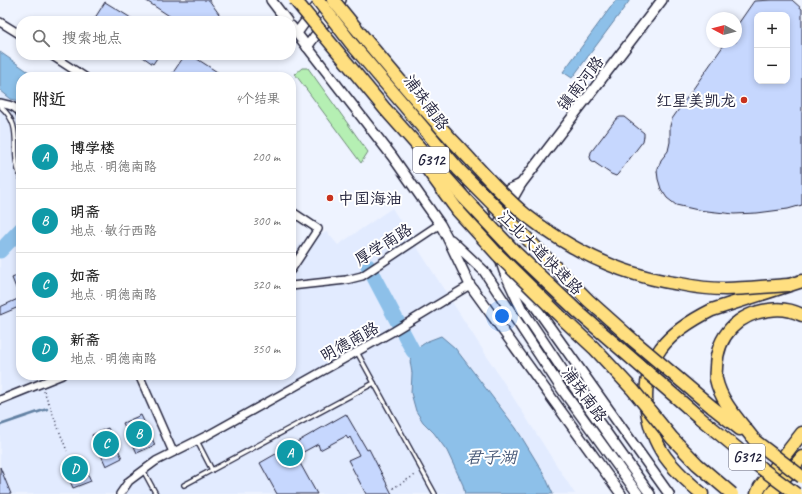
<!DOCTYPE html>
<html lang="zh">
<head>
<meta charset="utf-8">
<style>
  body { margin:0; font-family:Caveat,"LXGW WenKai TC",sans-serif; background:#f6f6f6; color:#222 }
  .controls { position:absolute; right:12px; top:12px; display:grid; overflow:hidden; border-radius:8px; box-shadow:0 2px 6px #0003 }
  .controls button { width:36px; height:36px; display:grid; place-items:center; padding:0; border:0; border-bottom:1px solid #e0e0e0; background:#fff; color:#222; font:20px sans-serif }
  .compass { position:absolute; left:706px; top:12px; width:36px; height:36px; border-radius:50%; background:#fff; box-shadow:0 2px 6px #0003; rotate:277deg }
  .you { position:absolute; left:502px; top:316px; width:14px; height:14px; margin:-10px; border:3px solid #fff; border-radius:50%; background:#1a73e8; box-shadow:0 0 0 6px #1a73e833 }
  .badge { display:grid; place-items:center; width:26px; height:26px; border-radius:50%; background:#111827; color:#fff; font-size:13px; font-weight:700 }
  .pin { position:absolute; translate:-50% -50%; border:2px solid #fff; box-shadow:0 1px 4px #0006 }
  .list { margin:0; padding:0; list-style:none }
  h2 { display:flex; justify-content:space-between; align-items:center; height:52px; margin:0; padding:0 16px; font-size:17px }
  h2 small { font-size:13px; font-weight:400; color:#767676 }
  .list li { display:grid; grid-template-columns:26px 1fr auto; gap:12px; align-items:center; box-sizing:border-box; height:64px; padding:0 16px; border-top:1px solid #e0e0e0 }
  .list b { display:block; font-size:15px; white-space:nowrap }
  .list p { margin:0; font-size:13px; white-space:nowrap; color:#767676 }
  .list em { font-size:13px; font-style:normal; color:#767676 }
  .icon { flex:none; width:22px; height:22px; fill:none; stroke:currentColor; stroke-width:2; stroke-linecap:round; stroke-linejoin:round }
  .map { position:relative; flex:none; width:802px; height:494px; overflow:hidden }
  .search { position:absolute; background:#fff; box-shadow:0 2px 6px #0003; left:16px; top:16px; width:280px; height:44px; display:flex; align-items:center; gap:10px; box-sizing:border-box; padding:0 14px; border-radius:16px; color:#767676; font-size:15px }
  .panel { position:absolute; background:#fff; box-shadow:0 2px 6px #0003; left:16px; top:72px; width:280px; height:308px; border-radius:16px }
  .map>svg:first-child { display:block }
</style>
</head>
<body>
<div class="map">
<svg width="802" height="494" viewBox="0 0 802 494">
  <rect width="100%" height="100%" fill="#eef3ff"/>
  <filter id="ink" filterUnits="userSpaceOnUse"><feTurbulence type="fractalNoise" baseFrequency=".025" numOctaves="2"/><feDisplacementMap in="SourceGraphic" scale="8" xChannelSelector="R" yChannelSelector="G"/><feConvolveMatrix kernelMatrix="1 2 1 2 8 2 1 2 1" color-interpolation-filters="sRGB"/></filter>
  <g filter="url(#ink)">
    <polygon fill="#e2ebff" points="0,90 11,99 21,101 21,375 291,375 291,261 300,243 327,232 338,245 392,208 575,494 0,494"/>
    <polygon fill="#b5efb3" stroke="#6c8877" points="302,68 308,68 368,152 361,163 295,74"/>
    <g fill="#8dc0e9" stroke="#6281a3">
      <polygon points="616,0 630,0 572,78 563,72"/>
      <polygon points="0,52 36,77 21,77 21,101 11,99 0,90"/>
      <polygon points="441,336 455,348 516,428 544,474 553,494 465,494 463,485 447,451 434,433 423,422 416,411 411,393 412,373 410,361 413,351 428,341"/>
    </g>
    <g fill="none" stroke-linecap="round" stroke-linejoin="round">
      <polyline stroke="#6281a3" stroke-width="2.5" points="0,425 47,409"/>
      <g stroke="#8dc0e9" stroke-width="15">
        <polyline points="0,251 21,229"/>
        <polyline points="368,266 413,351"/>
      </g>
    </g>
    <g fill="#c6d7fe" stroke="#22223b" fill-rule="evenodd">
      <polygon points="145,0 209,0 224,21 177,21"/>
      <path d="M772,0H792L802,9V205L788,209L757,213L734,214L698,210L676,205L667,198L661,189L658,179L657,171L661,160L668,151L670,142V126L672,119L726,42H736V27L754,1ZM757,15H787V81H757Z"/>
      <polygon points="105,2 136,21 93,21"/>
      <polygon points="140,55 159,55 153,64"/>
      <polygon points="185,55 191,55 225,77 176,77 172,74"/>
      <polygon points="620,117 624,117 644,133 644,136 643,141 618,174 616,176 611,174 591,160 590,157 591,152 616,119"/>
      <polygon points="21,274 21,306 0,315 0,307 20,298 12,278"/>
      <polygon points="346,414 367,450 369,449 392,494 366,494 348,460 359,455 350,437 348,439 346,436 320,450 318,444 296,456 317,494 277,494 260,463"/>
      <polygon points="141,415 155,445 137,453 123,423"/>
      <polygon points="108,428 122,458 106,466 92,435"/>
      <polygon points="80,456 91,481 73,488 63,464"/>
      <polygon points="0,467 11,494 0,494"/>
    </g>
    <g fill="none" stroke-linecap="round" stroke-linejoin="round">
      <defs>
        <g id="service">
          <path d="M0,106C26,128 8,150 21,178"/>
          <polyline points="357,352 435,494"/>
          <polyline points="197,441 212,470"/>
          <polyline points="143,470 156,494"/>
          <polyline points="184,485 374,383"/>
        </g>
        <g id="minor">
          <polyline points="0,22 21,35"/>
          <polyline points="51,55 85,77"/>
          <path d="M0,103C9,105 17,106 21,115"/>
          <polyline points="291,211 318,229 291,270"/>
          <polyline points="291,286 346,280 362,276 440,224"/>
          <polyline points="139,375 173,452"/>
          <polyline points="0,400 62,375"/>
          <polyline points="120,494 129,481 156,461 208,435 289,390 394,331 470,285"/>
        </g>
        <g id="tertiary">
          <polyline points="271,0 287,21"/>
          <polyline points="291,26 392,156 440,224 447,237 470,285 621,494"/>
          <polyline points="297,33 321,0"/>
          <polyline points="307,47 341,0"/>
          <polyline points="386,72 407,101"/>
          <polyline points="469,185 481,203 504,271 521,308 574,387 650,494"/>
          <polyline points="484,201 521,184"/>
          <polyline points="492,235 521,184 662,0"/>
          <polyline points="451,240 484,271 561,388 638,494"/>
          <polyline points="509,277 532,302 669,494"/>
        </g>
        <g id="trunk">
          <polyline points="712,407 740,429"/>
          <path d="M755,441C741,422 721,403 716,379C715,375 716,371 716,367C717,335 738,314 769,310C780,308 792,310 802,315"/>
          <path d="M702,494C688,482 672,468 662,452C643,421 639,379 661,348C673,332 694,319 712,310L802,281"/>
          <polyline points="757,494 760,487 802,433"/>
          <polyline points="771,494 802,457"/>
        </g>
      </defs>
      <use href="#service" stroke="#22223b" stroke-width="6"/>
      <use href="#minor" stroke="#22223b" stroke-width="10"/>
      <use href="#tertiary" stroke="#22223b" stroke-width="12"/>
      <use href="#trunk" stroke="#22223b" stroke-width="15"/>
      <g stroke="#22223b" stroke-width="1.5" stroke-dasharray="1 3" stroke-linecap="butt">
        <polyline points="44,391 67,451"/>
        <polyline points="393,488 417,474"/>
      </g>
      <use href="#service" stroke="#fff" stroke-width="3.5"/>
      <use href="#minor" stroke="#fff" stroke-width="7"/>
      <use href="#tertiary" stroke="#fff" stroke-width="9"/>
      <use href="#trunk" stroke="#ffdf80" stroke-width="12"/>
      <defs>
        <g id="trunk-bridge">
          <polyline points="295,0 385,109 465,199 515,252 577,311 700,418 761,468 796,494"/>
          <polyline points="318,0 351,43 459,170 588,300 634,341 712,407"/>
          <path d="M333,0C372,48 411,95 453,141C477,166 500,194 527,216C572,251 624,276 680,284C695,287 711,289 725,289C746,289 768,286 789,285"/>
          <polyline points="420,159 458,211 498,255 564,320 594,348 633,390 672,438 697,464 732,494"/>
          <polyline points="755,441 802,477"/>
        </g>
      </defs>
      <use href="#trunk-bridge" stroke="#22223b" stroke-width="15" stroke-linecap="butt"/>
      <use href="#trunk-bridge" stroke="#ffdf80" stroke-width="12"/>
    </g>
  </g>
  <g fill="#c8321e" stroke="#fff" stroke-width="1.5">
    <circle cx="744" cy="100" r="4"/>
    <circle cx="330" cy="198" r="4"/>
  </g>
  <g text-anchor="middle" stroke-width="4" stroke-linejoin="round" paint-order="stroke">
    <g fill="#fff" stroke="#646476" stroke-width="1">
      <rect x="413" y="147" width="36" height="26" rx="3"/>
      <rect x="729" y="444" width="36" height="26" rx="3"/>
    </g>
    <g font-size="15" font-weight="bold" fill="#22223b">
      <text x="431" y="165">G312</text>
      <text x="747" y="462">G312</text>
    </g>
    <g font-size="16" fill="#22223b" stroke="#fff">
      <text transform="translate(580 83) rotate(-52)" y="6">镇南河路</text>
      <text transform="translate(427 102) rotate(54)" y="6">浦珠南路</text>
      <text transform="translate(383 244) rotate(-32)" y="6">厚学南路</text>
      <text transform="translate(541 252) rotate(45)" y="6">江北大道快速路</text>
      <text transform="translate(349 341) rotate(-29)" y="6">明德南路</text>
      <text transform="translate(585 394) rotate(54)" y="6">浦珠南路</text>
    </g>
    <g font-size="16" fill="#22223b" stroke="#fff" text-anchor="end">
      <text x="736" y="106">红星美凯龙</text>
      <text x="338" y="204" text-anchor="start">中国海油</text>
    </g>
    <g font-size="17" font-style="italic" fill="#475978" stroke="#fff">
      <text x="491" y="463">君子湖</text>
    </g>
  </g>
</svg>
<div class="controls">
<button>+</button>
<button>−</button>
</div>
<svg class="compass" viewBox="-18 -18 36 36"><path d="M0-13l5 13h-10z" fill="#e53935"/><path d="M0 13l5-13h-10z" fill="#767676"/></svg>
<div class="you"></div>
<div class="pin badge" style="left:290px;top:453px;background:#0f9aa8">A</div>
<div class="pin badge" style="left:139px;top:434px;background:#0f9aa8">B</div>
<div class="pin badge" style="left:106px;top:444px;background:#0f9aa8">C</div>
<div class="pin badge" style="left:75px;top:469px;background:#0f9aa8">D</div>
<div class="search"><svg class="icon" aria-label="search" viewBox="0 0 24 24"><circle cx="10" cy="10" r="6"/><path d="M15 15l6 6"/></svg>搜索地点</div>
<section class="panel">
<h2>附近<small>4个结果</small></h2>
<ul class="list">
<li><span class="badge" style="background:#0f9aa8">A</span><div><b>博学楼</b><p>地点 · 明德南路</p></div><em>200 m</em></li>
<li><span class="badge" style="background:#0f9aa8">B</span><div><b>明斋</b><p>地点 · 敏行西路</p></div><em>300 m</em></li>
<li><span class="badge" style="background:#0f9aa8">C</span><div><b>如斋</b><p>地点 · 明德南路</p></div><em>320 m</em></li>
<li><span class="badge" style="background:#0f9aa8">D</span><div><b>新斋</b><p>地点 · 明德南路</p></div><em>350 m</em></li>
</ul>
</section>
</div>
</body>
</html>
